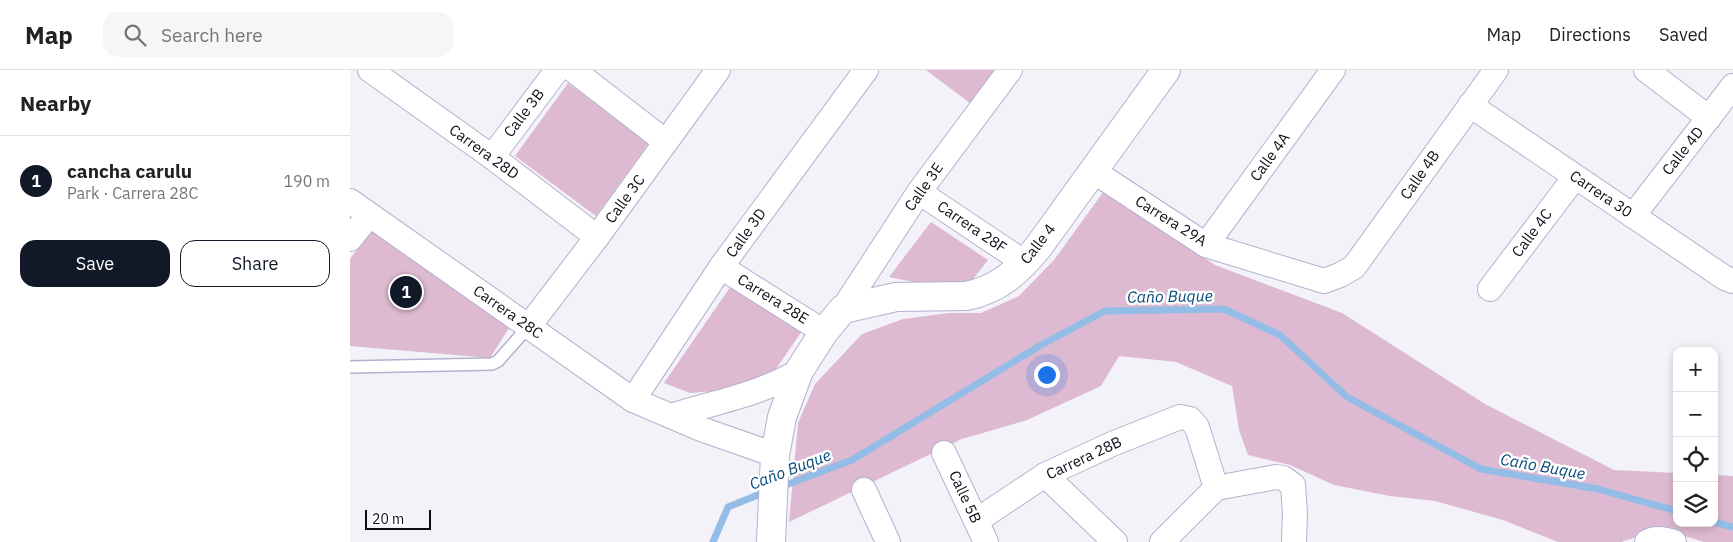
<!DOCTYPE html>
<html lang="en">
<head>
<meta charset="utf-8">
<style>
  body { margin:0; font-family:"IBM Plex Sans",sans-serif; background:#f6f6f6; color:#222 }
  .controls { position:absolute; right:15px; bottom:15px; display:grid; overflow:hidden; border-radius:10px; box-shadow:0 2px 8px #0003 }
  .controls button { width:45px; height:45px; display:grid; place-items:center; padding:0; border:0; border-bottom:1px solid #e0e0e0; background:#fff; color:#222; font:25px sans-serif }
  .scale { position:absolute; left:15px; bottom:12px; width:66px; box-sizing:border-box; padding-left:5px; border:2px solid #0e0c17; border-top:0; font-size:14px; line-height:18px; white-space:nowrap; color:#0e0c17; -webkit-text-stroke:4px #fff; paint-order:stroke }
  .you { position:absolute; left:696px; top:304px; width:18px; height:18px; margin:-12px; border:4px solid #fff; border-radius:50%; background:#1a73e8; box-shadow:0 0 0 8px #1a73e833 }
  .badge { display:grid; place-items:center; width:32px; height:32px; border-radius:50%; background:#111827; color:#fff; font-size:16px; font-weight:700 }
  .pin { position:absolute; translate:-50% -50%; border:2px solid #fff; box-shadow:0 1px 5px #0006 }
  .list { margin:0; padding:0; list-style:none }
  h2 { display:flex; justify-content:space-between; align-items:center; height:65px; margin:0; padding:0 20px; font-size:21px }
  h2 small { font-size:16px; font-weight:400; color:#767676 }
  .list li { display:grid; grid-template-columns:32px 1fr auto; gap:15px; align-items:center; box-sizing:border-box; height:90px; padding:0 20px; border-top:1px solid #e0e0e0 }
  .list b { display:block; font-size:19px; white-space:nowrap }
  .list p { margin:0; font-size:16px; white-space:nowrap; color:#767676 }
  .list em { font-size:16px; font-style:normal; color:#767676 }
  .actions { display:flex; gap:10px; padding:15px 20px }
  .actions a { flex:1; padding:11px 0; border:1px solid #111827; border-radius:15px; text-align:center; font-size:18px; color:#111827 }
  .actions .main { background:#111827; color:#fff }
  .icon { flex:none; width:28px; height:28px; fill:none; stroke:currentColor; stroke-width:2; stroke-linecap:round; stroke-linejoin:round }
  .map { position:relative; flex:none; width:1383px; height:472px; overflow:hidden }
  header { display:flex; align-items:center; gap:30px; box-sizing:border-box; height:70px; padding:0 25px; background:#fff; border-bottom:1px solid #e0e0e0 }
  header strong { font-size:24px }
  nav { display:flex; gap:28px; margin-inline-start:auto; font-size:18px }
  .search { width:350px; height:45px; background:#f6f6f6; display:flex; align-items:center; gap:12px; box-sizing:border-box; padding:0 18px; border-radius:15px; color:#767676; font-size:19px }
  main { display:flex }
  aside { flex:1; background:#fff }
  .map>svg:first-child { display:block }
</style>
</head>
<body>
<header>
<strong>Map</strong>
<div class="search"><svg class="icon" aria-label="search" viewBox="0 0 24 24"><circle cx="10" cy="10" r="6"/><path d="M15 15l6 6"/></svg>Search here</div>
<nav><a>Map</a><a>Directions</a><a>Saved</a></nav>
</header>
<main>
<aside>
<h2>Nearby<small></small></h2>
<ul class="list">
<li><span class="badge">1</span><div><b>cancha carulu</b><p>Park · Carrera 28C</p></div><em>190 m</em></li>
</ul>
<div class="actions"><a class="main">Save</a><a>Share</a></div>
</aside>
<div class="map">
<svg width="1383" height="472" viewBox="0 0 1383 472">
  <rect width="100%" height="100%" fill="#f3f2f9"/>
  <g fill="#ddbad1">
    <polygon points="576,0 645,0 620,33"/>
    <polygon points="218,13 299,73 246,146 165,86"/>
    <polygon points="754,121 865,195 992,243 1135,334 1264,400 1327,403 1327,453 1364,453 1364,405 1383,406 1383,472 1354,472 1312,459 1271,472 1208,472 1153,450 1085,431 1040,426 984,415 940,395 898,385 889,360 882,316 826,292 769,286 751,316 677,350 612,369 439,452 448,353 465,314 512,264 553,249 599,243 631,243 669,226 704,190"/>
    <polygon points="581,152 638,190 620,213 578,215 539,207"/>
    <polygon points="22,159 161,255 140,288 0,276 0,189"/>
    <polygon points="383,213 454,258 426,299 378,320 340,323 314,313"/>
  </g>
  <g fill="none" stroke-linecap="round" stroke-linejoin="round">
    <g stroke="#93bde7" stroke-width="7">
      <polyline points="428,418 502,390 691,275 755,241 874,239 930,265 997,327 1131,399 1248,419 1327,441"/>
      <polyline points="1364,452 1383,457"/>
      <polyline points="363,472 378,437 418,421"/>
    </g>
    <defs>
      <polyline id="service" points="0,297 142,294 148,291 179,256"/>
      <g id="minor">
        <polyline points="20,0 142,87 247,167"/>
        <polyline points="223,0 316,72"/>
        <polyline points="1296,0 1359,48"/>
        <polyline points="1120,35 1375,208 1383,211"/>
        <polyline points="142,87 207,0"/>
        <polyline points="743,101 856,175 974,211 990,205 1004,197 1146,0"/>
        <polyline points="569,122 675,193"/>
        <polyline points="0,131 283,330 351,359 425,385"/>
        <polyline points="1283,146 1383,16"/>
        <polyline points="0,169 19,145"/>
        <polyline points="856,175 983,0"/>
        <polyline points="371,197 474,262"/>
        <polyline points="1140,219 1225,107"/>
        <polyline points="493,239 569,122 660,0"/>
        <polyline points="179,256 247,167 368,0"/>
        <polyline points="283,330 371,197 516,0"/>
        <path d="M321,346C365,332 409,325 449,301"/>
        <polyline points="594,383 636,472"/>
        <polyline points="695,405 765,472"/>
        <polyline points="514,420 538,472"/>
        <polyline points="626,451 695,405 762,374 830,347 840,349 847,357 866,418"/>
        <polyline points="812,472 866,418 926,407 933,408 943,415 945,443 944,472"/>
        <path d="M1297,472C1305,467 1315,469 1324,472"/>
      </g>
      <path id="tertiary" d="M421,472L425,385L432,347L449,301L474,262L493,239L546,227L616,226C648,220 669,201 689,176L816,0"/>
    </defs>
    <use href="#service" stroke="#b6b0d0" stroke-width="14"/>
    <use href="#minor" stroke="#b6b0d0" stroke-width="26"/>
    <use href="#tertiary" stroke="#b6b0d0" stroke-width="30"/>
    <use href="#service" stroke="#fff" stroke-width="11"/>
    <use href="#minor" stroke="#fff" stroke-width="24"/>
    <use href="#tertiary" stroke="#fff" stroke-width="28"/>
  </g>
  <g text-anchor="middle" stroke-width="5" stroke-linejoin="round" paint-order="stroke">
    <g font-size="15" fill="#0e0c17" stroke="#fff">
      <text transform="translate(174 43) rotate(-53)" y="5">Calle 3B</text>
      <text transform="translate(1333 81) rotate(-52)" y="5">Calle 4D</text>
      <text transform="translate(134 82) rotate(36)" y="5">Carrera 28D</text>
      <text transform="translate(920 87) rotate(-54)" y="5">Calle 4A</text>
      <text transform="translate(1070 105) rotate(-55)" y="5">Calle 4B</text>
      <text transform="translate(574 117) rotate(-55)" y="5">Calle 3E</text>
      <text transform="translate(1251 124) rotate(34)" y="5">Carrera 30</text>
      <text transform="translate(275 129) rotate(-54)" y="5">Calle 3C</text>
      <text transform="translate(821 151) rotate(32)" y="5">Carrera 29A</text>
      <text transform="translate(622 157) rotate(34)" y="5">Carrera 28F</text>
      <text transform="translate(396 163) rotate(-54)" y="5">Calle 3D</text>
      <text transform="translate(1182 163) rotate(-53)" y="5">Calle 4C</text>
      <text transform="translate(688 174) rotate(-52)" y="5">Calle 4</text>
      <text transform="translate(423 229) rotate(32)" y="5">Carrera 28E</text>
      <text transform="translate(158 242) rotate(35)" y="5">Carrera 28C</text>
      <text transform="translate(734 388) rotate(-25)" y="5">Carrera 28B</text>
      <text transform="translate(615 427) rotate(65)" y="5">Calle 5B</text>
    </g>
    <g font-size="16" font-style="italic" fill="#064a7c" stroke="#fff">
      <text transform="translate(820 226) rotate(-1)" y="6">Caño Buque</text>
      <text transform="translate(1193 396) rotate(10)" y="6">Caño Buque</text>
      <text transform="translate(440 399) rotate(-21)" y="6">Caño Buque</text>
    </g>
  </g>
</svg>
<div class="controls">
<button>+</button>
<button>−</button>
<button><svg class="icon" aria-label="locate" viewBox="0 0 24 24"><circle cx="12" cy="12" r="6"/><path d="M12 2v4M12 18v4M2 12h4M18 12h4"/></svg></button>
<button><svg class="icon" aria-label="layers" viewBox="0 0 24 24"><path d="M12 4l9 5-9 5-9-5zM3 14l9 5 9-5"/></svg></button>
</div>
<div class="scale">20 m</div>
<div class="you"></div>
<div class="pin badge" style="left:56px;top:222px">1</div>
</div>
</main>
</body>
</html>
